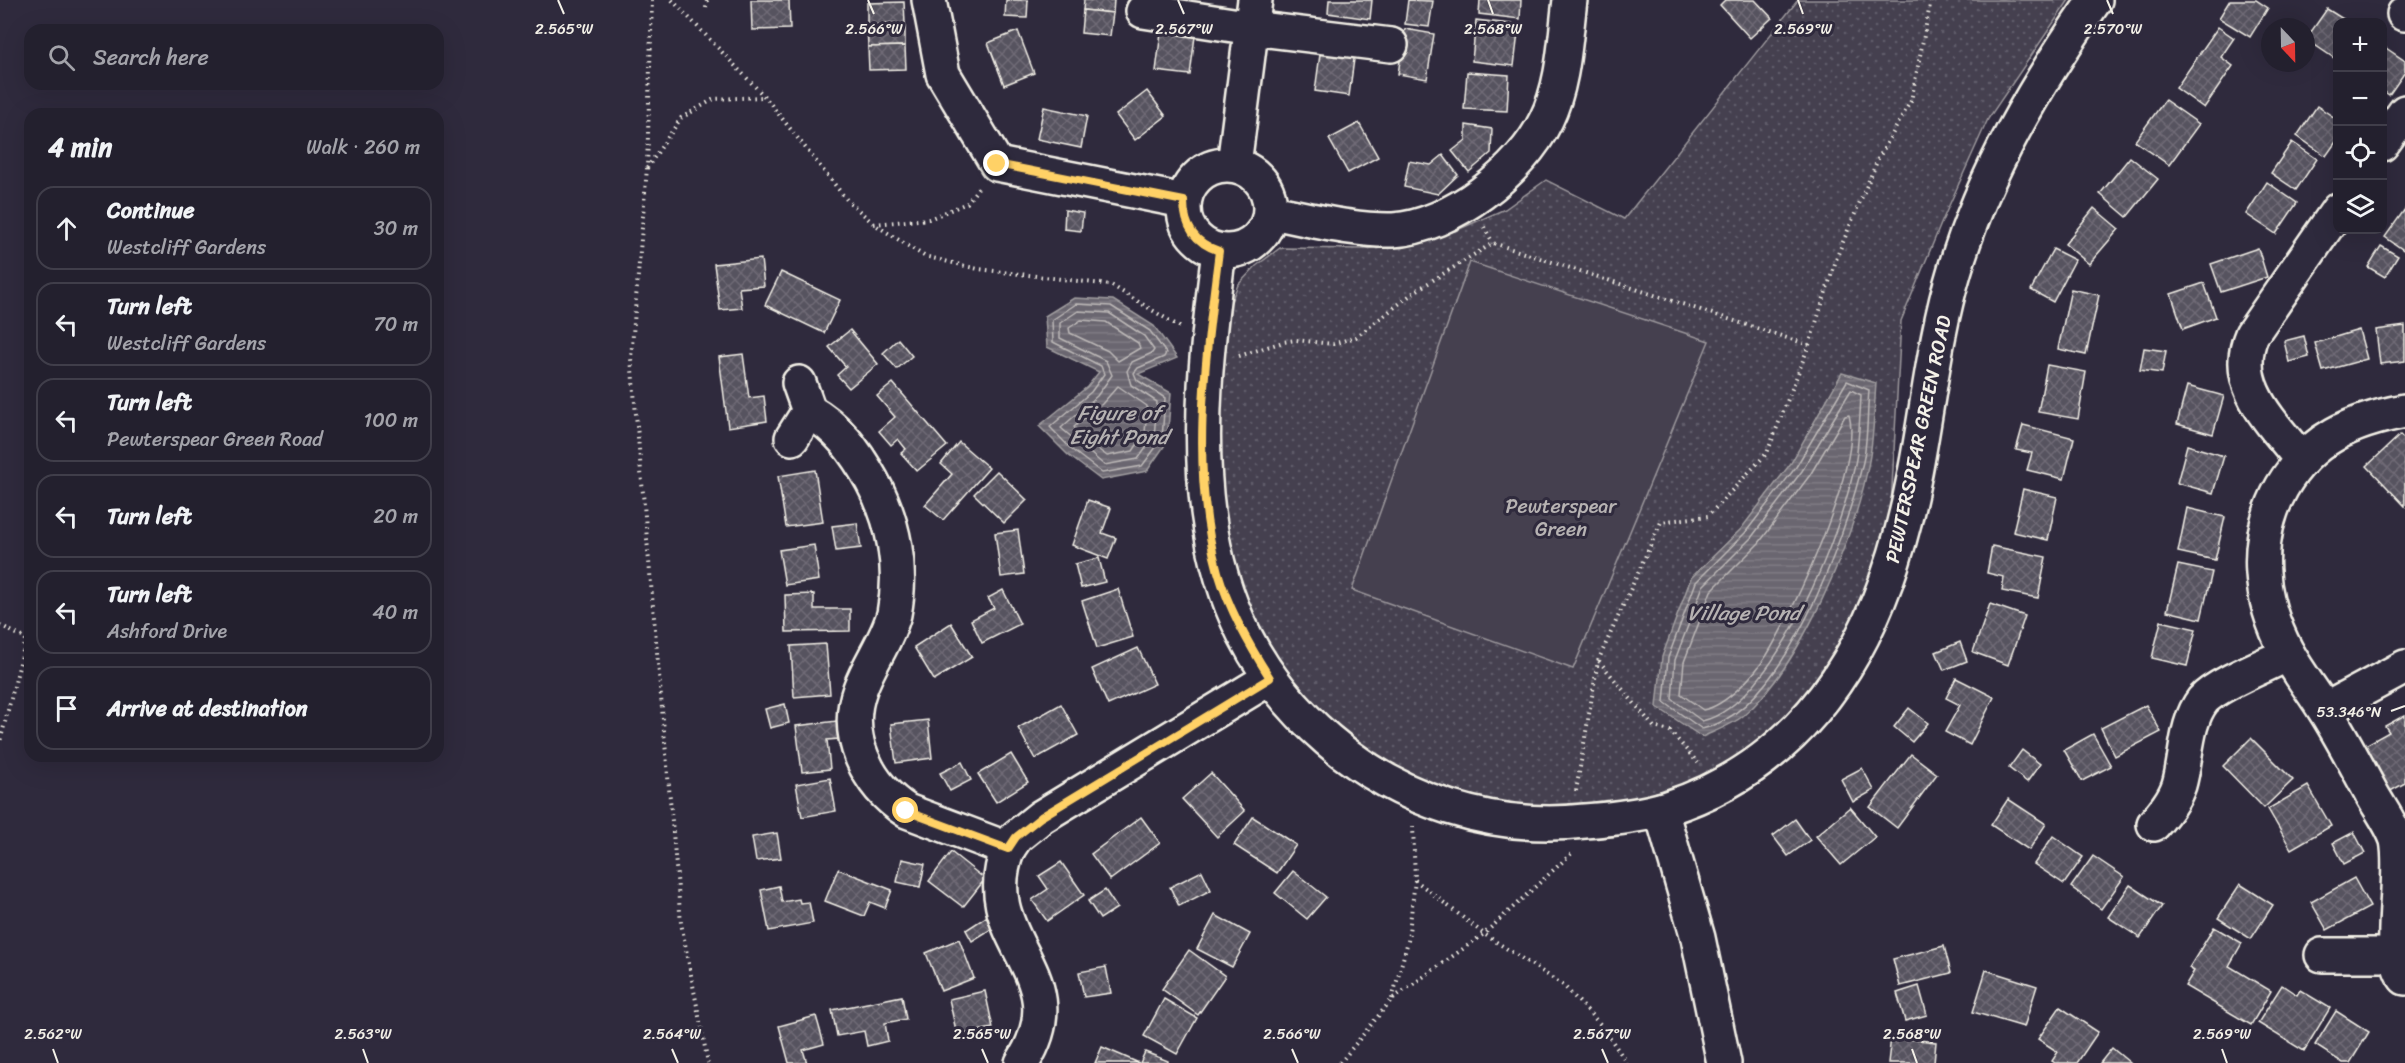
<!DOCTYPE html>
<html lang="en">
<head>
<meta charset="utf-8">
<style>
  body { margin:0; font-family:Sriracha,sans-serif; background:#2b2836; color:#f1f3f6 }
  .controls { position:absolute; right:18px; top:18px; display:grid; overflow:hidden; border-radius:12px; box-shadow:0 6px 24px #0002 }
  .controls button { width:54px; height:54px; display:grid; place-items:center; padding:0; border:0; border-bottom:2px solid #403e4a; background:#23202e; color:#f1f3f6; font:30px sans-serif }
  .compass { position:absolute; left:2261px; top:18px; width:54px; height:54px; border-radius:50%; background:#23202e; box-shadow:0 6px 24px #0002; rotate:158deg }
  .stop { position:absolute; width:18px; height:18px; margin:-14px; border:4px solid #ffd166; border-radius:50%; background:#fff }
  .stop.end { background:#ffd166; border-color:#fff; box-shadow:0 2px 6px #0008 }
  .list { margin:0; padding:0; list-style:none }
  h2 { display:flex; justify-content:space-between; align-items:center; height:78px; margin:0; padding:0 24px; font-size:26px }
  h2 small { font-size:20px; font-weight:400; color:#a3a3aa }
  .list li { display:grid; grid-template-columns:39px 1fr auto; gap:18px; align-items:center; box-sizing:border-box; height:84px; margin:0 12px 12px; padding:0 12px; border:2px solid #403e4a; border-radius:18px }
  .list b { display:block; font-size:22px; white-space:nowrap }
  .list p { margin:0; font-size:20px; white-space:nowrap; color:#a3a3aa }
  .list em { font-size:20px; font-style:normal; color:#a3a3aa }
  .icon { flex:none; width:33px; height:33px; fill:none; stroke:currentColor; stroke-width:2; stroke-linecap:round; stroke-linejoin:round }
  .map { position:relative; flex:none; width:2405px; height:1063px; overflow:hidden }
  .search { position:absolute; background:#23202e; box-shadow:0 6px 24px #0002; left:24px; top:24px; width:420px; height:66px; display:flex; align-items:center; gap:15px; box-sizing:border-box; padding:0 21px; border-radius:18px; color:#a3a3aa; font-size:22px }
  .panel { position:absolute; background:#23202e; box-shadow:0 6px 24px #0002; left:24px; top:108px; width:420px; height:654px; border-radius:18px }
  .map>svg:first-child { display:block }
</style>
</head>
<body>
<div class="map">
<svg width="2405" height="1063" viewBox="0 0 2405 1063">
  <defs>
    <pattern id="park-dots" width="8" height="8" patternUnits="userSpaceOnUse" patternTransform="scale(1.5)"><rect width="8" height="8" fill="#454050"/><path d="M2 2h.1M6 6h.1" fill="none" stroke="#605c69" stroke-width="1.8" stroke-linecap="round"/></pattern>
    <pattern id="water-rules" width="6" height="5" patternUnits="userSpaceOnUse" patternTransform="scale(1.5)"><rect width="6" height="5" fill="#6a6670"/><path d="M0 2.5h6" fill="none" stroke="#807c84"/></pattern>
    <pattern id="building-cross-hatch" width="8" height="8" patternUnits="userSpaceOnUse" patternTransform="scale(1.5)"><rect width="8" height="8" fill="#56525f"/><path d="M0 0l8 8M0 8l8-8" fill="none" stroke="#6f6b76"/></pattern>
  </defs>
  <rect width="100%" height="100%" fill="#2f2a3d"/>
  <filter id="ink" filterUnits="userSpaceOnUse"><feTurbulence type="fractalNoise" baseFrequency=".0167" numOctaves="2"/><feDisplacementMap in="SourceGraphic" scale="12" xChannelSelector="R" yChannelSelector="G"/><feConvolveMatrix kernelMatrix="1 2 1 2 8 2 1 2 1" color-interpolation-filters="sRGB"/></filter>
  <g filter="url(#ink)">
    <polygon fill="url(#park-dots)" stroke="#9c989c" stroke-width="1.5" points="1798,0 2069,0 1988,119 1943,219 1901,321 1891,506 1876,602 1855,644 1740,769 1563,827 1355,772 1218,572 1208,356 1238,285 1256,266 1280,248 1367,249 1455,231 1505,209 1546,180 1624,219"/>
    <polygon fill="#454050" stroke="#9c989c" stroke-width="1.5" points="1470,262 1709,341 1573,669 1352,590"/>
    <g fill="url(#water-rules)" stroke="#a19ea0" stroke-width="1.5">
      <polygon points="1074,298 1113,300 1154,326 1177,358 1138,374 1171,393 1167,442 1147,471 1101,480 1068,455 1039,426 1087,387 1099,372 1047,347 1045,316"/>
      <path d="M1842,373L1876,383C1874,409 1874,436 1869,461C1857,533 1800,669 1743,716C1732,725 1715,731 1702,737L1657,707L1662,657L1691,578L1741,529L1791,463Z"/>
    </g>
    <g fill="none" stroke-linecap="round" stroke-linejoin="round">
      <g stroke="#bdb9b8" stroke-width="1.5">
        <polygon points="1076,304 1111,306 1150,331 1166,353 1164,357 1138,368 1134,373 1137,380 1165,398 1162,439 1142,466 1102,473 1072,450 1050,427 1091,392 1104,374 1101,366 1053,342 1052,320"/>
        <polygon points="1078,311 1109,313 1144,336 1154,350 1152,353 1132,362 1127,371 1131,385 1157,402 1154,437 1138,459 1104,465 1061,428 1097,396 1112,375 1106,361 1060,338 1060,323"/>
        <polygon points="1081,320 1106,322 1138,343 1140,348 1118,361 1108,351 1070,333 1069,328"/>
        <path d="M1847,381L1869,390C1867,413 1868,439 1863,462C1845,537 1785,711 1702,729L1664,702L1668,658L1696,582L1745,533L1796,467Z"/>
        <polygon points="1118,386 1147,406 1145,433 1133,451 1107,456 1083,438 1074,427 1102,404"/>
        <path d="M1851,390L1861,395C1860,416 1859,438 1856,459C1844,527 1776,704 1702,721L1672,699L1675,660L1703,586L1751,538L1802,471Z"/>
        <path d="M1849,415C1863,463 1794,611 1767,655C1755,674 1726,706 1703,710L1681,694L1684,662L1711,591L1759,543L1810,475L1845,416Z"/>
      </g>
    </g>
    <g fill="url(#building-cross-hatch)" stroke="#f4f1e8" stroke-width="1.5">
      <polygon points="751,0 789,0 790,29 752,30"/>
      <polygon points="1006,0 1028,0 1027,18 1005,17"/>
      <polygon points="1084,0 1114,0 1113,13 1083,10"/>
      <polygon points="1329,0 1372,0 1370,19 1328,13"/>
      <polygon points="1408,0 1433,1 1429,27 1405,24"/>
      <polygon points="1480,0 1521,0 1520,19 1479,14"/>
      <polygon points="1725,0 1755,0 1772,18 1750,38 1720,5"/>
      <polygon points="2230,0 2256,0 2268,8 2250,37 2219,18"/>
      <polygon points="904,2 905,24 867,25 867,3"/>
      <polygon points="2327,9 2348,22 2338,22 2338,53 2334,58 2306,39"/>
      <polygon points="1083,10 1113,13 1110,36 1081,33"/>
      <polygon points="1476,20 1519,25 1514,66 1472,61"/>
      <polygon points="905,24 905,46 868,47 867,25"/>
      <polygon points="2218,27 2234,38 2221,57 2233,66 2204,108 2176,88"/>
      <polygon points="1405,29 1434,34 1427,79 1398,74"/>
      <polygon points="1018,31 1034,73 1004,85 988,43"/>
      <polygon points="1161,32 1195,36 1190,75 1156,71"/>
      <polygon points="905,46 906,69 869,70 868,47"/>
      <polygon points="2383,46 2405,61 2405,72 2389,95 2382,90"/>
      <polygon points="1321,47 1355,52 1349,96 1315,91"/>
      <polygon points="1467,72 1509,75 1507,111 1464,109"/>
      <polygon points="1147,91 1166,116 1135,140 1116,115"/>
      <polygon points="2165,100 2199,124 2169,165 2135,141"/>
      <polygon points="2317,106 2338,120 2338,139 2326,156 2297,136"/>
      <polygon points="1044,107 1087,116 1081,148 1037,139"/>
      <polygon points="1359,123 1378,157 1348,173 1329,139"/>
      <polygon points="1466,125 1492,129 1491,153 1469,172 1452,151 1466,140"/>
      <polygon points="2292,142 2317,159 2296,190 2271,173"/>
      <polygon points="1443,155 1458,175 1438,194 1404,187 1409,161 1431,165"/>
      <polygon points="2130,157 2158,179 2127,217 2100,194"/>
      <polygon points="2267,182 2297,203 2276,234 2246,214"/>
      <polygon points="2094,208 2119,229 2089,264 2065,244"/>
      <polygon points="2405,209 2405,251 2385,237"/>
      <polygon points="1065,210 1083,213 1081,231 1064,229"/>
      <polygon points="2381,246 2398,256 2385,277 2368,267"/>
      <polygon points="2258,248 2267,277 2221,292 2211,264"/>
      <polygon points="2053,249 2075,260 2053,302 2031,290"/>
      <polygon points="761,259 764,286 739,288 742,308 720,310 714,264"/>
      <polygon points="781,272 840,300 824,333 765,305"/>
      <polygon points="2204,283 2216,317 2183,329 2171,294"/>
      <polygon points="2071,289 2099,295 2086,355 2058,349"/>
      <polygon points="2405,326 2405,361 2380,364 2376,330"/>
      <polygon points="850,330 878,364 849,388 837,375 846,367 829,347"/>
      <polygon points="2359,330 2367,359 2323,371 2315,343"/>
      <polygon points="2304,336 2309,357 2289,362 2284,341"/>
      <polygon points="898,339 912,356 897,369 883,353"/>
      <polygon points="2144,348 2166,351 2162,373 2140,370"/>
      <polygon points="743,354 749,398 764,396 767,421 728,427 719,357"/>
      <polygon points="2047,365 2086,372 2078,419 2038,412"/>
      <polygon points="893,383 947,446 917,471 901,453 906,449 898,439 891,445 879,431 895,417 877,396"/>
      <polygon points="2187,386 2224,396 2213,434 2177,424"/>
      <polygon points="2023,425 2074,438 2064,479 2027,470 2032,453 2016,450"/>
      <polygon points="2400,435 2405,440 2405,506 2367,466"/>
      <polygon points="959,442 989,468 943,520 925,505 952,474 941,464"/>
      <polygon points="2187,445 2224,456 2213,493 2177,483"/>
      <polygon points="815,470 823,522 786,527 778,476"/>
      <polygon points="997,471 1027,500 1004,523 974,494"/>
      <polygon points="2023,489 2057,497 2048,540 2013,532"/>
      <polygon points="1088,500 1111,508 1102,533 1116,538 1108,559 1072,545"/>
      <polygon points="2187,508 2225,517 2215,560 2178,552"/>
      <polygon points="857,523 861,548 836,551 832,526"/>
      <polygon points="1018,530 1024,574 1001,577 995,533"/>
      <polygon points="814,545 819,580 785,585 779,550"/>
      <polygon points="1992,546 2046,557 2038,598 2002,591 2004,577 1987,573"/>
      <polygon points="1099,558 1105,582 1081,588 1075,564"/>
      <polygon points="2178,565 2212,572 2201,619 2167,611"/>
      <polygon points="1118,589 1133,637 1097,648 1082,601"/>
      <polygon points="1003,590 1020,624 982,643 971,620 994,608 988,598"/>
      <polygon points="814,594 814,609 850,609 850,631 786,632 785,595"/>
      <polygon points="1990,604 2025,616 2008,665 1973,652"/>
      <polygon points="2161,621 2196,629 2187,666 2152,658"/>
      <polygon points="951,623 972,657 934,680 914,647"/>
      <polygon points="1960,642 1967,661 1944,670 1936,652"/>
      <polygon points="826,644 830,694 794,697 791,646"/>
      <polygon points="1138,648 1155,684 1108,705 1092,669"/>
      <polygon points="1956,678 1994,697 1970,745 1945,732 1960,705 1946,698"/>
      <polygon points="785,704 789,723 770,728 765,709"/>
      <polygon points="1061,704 1078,735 1035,759 1018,728"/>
      <polygon points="2146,705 2161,732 2115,756 2101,728"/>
      <polygon points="1909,708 1928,723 1912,742 1894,727"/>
      <polygon points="2405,715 2405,783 2385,794 2360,748 2389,732 2385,726"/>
      <polygon points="928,720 932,758 896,763 891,724"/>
      <polygon points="837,721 839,739 827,740 830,769 802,772 796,726"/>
      <polygon points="2093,734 2111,766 2082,781 2064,750"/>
      <polygon points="2251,738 2293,780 2264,808 2223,766"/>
      <polygon points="2022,750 2040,764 2027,782 2009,768"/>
      <polygon points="1011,754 1028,782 996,802 978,774"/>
      <polygon points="1911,754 1937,774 1897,828 1870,807"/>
      <polygon points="962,762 971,780 950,791 940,773"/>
      <polygon points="1862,768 1874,790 1853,802 1841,779"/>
      <polygon points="1211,773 1245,811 1217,837 1182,799"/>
      <polygon points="830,778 836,811 802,817 796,784"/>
      <polygon points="2308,786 2331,826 2291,849 2268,809"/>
      <polygon points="2008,799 2046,824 2029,850 1991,825"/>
      <polygon points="1850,807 1875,837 1841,865 1816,836"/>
      <polygon points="1141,817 1160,843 1110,880 1091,854"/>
      <polygon points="1253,817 1296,845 1277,873 1234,845"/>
      <polygon points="1795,819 1810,840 1788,856 1773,836"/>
      <polygon points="2354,832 2365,853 2344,864 2333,843"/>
      <polygon points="777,833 781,858 756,861 752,837"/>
      <polygon points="2053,836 2083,857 2064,884 2034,864"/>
      <polygon points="951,852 985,879 963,907 929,881"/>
      <polygon points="2093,856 2124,877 2101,909 2071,887"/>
      <polygon points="902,859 925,864 920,887 897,882"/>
      <polygon points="1061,862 1084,895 1047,921 1032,900 1048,889 1039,876"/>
      <polygon points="838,869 892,890 885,908 870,902 864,916 825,901"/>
      <polygon points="1202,871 1211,890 1179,906 1170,887"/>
      <polygon points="1293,871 1326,897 1307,919 1275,893"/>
      <polygon points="2354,878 2370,907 2327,930 2311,902"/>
      <polygon points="2240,884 2273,905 2251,939 2218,918"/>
      <polygon points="2130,885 2162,906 2140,938 2108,917"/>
      <polygon points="779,886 782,902 799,899 800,903 809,902 813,923 769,931 761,890"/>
      <polygon points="1105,890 1117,908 1100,919 1088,901"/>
      <polygon points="1215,915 1250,934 1232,967 1197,949"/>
      <polygon points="986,917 993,928 972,941 966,930"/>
      <polygon points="2214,927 2242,943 2229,966 2271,991 2251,1025 2185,986 2194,971 2189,968"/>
      <polygon points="959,939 974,978 941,991 926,953"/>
      <polygon points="1944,946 1951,973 1900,986 1893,959"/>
      <polygon points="1189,950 1225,976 1198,1015 1162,989"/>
      <polygon points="1106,967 1111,993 1084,997 1079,972"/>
      <polygon points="1986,970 2037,986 2024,1027 1973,1012"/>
      <polygon points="2282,985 2297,995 2300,990 2330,1008 2304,1051 2258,1023"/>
      <polygon points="1919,986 1927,1015 1905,1021 1897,993"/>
      <polygon points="985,991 993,1028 957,1035 949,999"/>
      <polygon points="902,996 906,1019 885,1023 888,1041 867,1046 864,1031 837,1036 832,1010"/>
      <polygon points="1164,999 1197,1018 1177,1054 1144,1036"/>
      <polygon points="2060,1007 2098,1032 2077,1063 2055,1063 2052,1061 2058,1052 2038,1039"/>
      <polygon points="2336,1011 2369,1032 2350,1063 2343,1063 2315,1045"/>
      <polygon points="816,1016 824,1044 803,1050 807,1063 789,1063 779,1026"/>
      <polygon points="1891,1037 1936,1042 1934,1063 1888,1063"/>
      <polygon points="1102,1047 1139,1063 1095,1063"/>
      <polygon points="2112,1048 2130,1063 2100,1063"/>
      <polygon points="1145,1052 1168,1061 1168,1063 1140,1063"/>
    </g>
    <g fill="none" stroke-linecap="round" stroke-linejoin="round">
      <defs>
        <g id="minor">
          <polyline points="929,0 943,74 997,164 1184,201"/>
          <polyline points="1143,11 1252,28 1391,45"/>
          <polyline points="2404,14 2405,14"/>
          <polyline points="2382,144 2405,112"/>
          <circle cx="1227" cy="208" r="43"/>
          <polyline points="1234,165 1255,0"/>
          <path d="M1271,212C1310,219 1352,231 1393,230C1450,227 1522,171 1546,120C1564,84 1565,39 1570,0"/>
          <path d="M1219,251C1196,429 1177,610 1328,740C1399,801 1493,831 1585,821C1612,819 1641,816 1667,808C1820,759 1886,624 1914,478C1928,408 1934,338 1955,269C1984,172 2037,83 2095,0"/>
          <path d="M809,411C838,427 856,452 872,481C894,521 903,568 894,614C887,641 869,663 860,689C843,736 867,785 907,811L1008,849L1016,837L1041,817L1270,678"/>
          <path d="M2405,411C2352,421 2311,438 2282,487C2252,540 2259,600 2287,652C2298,672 2312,690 2324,709C2342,737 2357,767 2373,796C2381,810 2392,825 2397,840C2405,881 2385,952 2405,978"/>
          <polyline points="792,438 809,411 799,383"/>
          <path d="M2302,460C2272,422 2230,385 2252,334L2338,210"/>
          <polyline points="2325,710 2405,667"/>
          <polyline points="1661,810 1698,938 1724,1063"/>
          <path d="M2154,824C2164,812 2174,800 2179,785C2187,758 2185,723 2203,700C2217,684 2267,665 2288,654"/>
          <path d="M1008,849C972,941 1081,972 1022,1063"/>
          <polyline points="2322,955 2396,955"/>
        </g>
      </defs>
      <use href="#minor" stroke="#f4f1e8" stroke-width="38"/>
      <g stroke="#f4f1e8" stroke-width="4" stroke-dasharray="1.5 4.5" stroke-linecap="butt">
        <polyline points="652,0 647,168 631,358 681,923 708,1063"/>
        <polyline points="672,0 765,97 847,200 874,224 924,256 978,269 1111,285 1180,327"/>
        <polyline points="706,8 707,0"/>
        <polyline points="647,168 681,118 714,99 764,97"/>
        <polyline points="874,224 929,219 967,203 978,188"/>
        <polyline points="1484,227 1493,243"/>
        <polyline points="1239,356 1283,342 1296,340 1333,344 1356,337 1417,290 1493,243 1809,345"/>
        <polyline points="0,625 26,639 0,742"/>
        <polyline points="1599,661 1654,727 1670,731 1698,763"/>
        <polyline points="1576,791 1598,661 1661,522 1708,516 1767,453 1809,345 1838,254 1878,159 1911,101 1931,0"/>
        <polyline points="1415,880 1484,934 1563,985 1601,1025 1627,1063"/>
        <polyline points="1392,999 1408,941 1415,880 1413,826"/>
        <polyline points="1340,1063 1392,999 1484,934 1572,853"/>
      </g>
      <use href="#minor" stroke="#2f2a3d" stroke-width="33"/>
    </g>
  </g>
  <g fill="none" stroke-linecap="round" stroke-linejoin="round" filter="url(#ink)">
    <path stroke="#ffd166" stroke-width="8" d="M906,811L1008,849L1016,837L1041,817L1270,678C1249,645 1229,610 1218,572C1189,469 1206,354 1219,251C1195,243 1184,227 1184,201L997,164"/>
  </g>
  <path fill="none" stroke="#f4f1e8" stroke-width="2" d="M558,0L564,14M868,0L874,14M1178,0L1184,14M1488,0L1493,14M1798,0L1803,14M2107,0L2113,14M2391,711L2405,706M53,1049L58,1063M363,1049L368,1063M672,1049L678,1063M982,1049L988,1063M1292,1049L1298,1063M1602,1049L1608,1063M1912,1049L1917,1063M2222,1049L2227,1063"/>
  <g text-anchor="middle" stroke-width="6" stroke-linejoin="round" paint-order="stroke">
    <g font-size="20" fill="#f4f1e8" stroke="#2f2a3d">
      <text transform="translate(1918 439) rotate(-78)" y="7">PEWTERSPEAR GREEN ROAD</text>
    </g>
    <g font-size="20" fill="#b7b3b3" stroke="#2f2a3d">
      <text x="1561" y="513">Pewterspear<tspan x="1561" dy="23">Green</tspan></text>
    </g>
    <g font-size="21" font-style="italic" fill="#b6b2b2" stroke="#2f2a3d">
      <text x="1119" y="420">Figure of<tspan x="1119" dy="24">Eight Pond</tspan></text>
      <text x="1744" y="620">Village Pond</text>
    </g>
  </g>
  <g font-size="15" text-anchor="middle" fill="#f4f1e8" stroke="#2f2a3d" stroke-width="6" stroke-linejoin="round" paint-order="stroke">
    <text x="564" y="34">2.565°W</text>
    <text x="874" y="34">2.566°W</text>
    <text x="1184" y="34">2.567°W</text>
    <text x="1493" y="34">2.568°W</text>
    <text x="1803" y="34">2.569°W</text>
    <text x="2113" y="34">2.570°W</text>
    <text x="2349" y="717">53.346°N</text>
    <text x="53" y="1039">2.562°W</text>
    <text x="363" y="1039">2.563°W</text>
    <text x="672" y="1039">2.564°W</text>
    <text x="982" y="1039">2.565°W</text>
    <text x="1292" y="1039">2.566°W</text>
    <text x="1602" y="1039">2.567°W</text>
    <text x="1912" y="1039">2.568°W</text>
    <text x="2222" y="1039">2.569°W</text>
  </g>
</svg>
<div class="controls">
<button>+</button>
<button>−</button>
<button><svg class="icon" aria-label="locate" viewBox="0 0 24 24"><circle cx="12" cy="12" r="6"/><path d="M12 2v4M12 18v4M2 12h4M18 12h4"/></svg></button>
<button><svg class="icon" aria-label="layers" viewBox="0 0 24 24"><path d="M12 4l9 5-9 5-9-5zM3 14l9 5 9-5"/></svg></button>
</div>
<svg class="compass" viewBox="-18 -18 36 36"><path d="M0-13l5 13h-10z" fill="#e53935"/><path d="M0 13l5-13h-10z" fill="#a3a3aa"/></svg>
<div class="stop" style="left:906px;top:811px"></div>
<div class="stop end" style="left:997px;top:164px"></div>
<div class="search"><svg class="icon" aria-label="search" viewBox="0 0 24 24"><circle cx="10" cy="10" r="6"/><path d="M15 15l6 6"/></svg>Search here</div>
<section class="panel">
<h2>4 min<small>Walk · 260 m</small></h2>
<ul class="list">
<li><svg class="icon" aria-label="ahead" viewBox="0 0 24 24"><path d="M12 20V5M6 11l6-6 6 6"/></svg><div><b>Continue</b><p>Westcliff Gardens</p></div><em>30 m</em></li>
<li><svg class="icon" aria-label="left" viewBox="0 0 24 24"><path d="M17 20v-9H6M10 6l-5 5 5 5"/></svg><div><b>Turn left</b><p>Westcliff Gardens</p></div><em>70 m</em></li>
<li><svg class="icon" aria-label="left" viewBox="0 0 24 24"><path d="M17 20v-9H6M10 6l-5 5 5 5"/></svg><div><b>Turn left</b><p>Pewterspear Green Road</p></div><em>100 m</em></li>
<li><svg class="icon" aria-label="left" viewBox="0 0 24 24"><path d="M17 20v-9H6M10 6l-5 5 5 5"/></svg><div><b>Turn left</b></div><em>20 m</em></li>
<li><svg class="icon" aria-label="left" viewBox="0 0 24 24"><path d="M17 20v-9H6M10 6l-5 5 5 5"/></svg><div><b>Turn left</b><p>Ashford Drive</p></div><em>40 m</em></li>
<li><svg class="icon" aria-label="arrive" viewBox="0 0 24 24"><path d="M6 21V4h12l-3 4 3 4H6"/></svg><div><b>Arrive at destination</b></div></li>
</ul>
</section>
</div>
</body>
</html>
